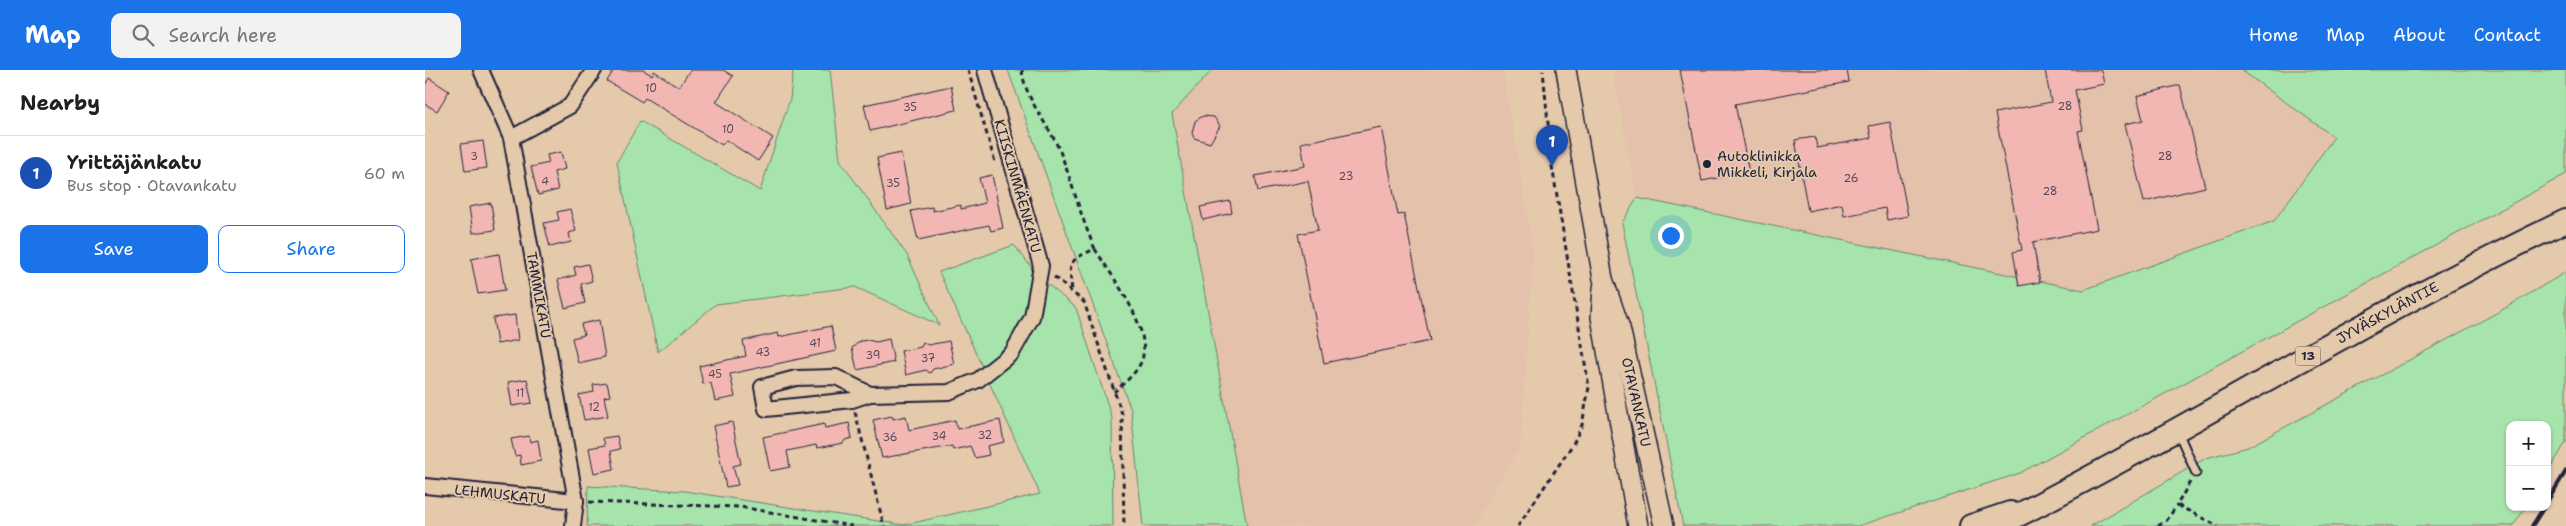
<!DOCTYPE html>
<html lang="en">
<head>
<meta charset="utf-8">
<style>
  body { margin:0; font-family:"Shantell Sans",sans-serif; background:#f2f2f2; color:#202124 }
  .controls { position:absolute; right:15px; bottom:15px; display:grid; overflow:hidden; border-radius:10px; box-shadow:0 1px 4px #0004 }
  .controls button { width:45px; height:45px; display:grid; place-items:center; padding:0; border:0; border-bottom:1px solid #e0e0e0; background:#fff; color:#202124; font:25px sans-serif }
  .you { position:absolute; left:1245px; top:165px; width:18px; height:18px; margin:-12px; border:4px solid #fff; border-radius:50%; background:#1a73e8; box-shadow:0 0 0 8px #1a73e833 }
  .badge { display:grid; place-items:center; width:32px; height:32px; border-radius:50%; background:#1a73e8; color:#fff; font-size:16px; font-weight:700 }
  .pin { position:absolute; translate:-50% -41px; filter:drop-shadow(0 1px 2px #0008) }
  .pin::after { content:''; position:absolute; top:26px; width:18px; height:15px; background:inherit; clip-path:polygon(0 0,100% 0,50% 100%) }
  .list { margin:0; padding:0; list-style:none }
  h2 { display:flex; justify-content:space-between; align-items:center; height:65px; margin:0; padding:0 20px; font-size:21px }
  h2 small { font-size:16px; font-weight:400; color:#757577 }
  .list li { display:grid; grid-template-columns:32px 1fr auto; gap:15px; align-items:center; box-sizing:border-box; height:75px; padding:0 20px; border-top:1px solid #e0e0e0 }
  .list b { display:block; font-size:19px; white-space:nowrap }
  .list p { margin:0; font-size:16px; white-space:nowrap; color:#757577 }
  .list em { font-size:16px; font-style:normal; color:#757577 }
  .actions { display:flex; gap:10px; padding:15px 20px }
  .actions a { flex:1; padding:11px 0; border:1px solid #1a73e8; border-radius:10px; text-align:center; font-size:18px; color:#1a73e8 }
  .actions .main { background:#1a73e8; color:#fff }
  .icon { flex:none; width:28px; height:28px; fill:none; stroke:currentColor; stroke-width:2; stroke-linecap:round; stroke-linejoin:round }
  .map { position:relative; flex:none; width:2141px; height:456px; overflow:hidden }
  header { display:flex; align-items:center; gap:30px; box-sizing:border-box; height:70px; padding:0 25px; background:#1a73e8; color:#fff }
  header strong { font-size:24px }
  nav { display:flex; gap:28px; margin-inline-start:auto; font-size:18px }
  .search { width:350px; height:45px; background:#f2f2f2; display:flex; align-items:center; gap:12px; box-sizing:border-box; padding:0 18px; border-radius:10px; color:#757577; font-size:19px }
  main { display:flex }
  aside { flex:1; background:#fff }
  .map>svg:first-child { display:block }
</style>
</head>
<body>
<header>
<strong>Map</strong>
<div class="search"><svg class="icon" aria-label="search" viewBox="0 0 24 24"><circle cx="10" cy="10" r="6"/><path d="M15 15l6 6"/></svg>Search here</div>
<nav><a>Home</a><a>Map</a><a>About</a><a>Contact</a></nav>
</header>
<main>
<aside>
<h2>Nearby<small></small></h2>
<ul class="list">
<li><span class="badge" style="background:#1a4fb4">1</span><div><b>Yrittäjänkatu</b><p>Bus stop · Otavankatu</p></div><em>60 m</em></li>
</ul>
<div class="actions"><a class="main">Save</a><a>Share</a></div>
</aside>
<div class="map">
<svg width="2141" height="456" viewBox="0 0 2141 456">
  <rect width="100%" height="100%" fill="#e4c9ab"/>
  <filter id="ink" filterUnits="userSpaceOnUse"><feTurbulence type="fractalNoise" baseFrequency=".02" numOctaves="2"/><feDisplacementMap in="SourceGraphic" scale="10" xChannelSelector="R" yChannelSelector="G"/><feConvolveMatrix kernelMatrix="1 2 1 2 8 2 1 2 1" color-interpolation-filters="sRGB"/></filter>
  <g filter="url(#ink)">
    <g fill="#e4c1ab">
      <polygon points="787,0 1078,0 1108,184 1095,376 1048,456 822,456 747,43"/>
      <polygon points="1188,0 1816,0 1909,67 1849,151 1658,220 1212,128"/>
    </g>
    <g fill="#a7e4ab" stroke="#648373">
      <polygon points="368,0 405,0 415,90 482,185 514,255 430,217 291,234 233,282 192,92 215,51 335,121 365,29"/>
      <polygon points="583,0 787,0 747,44 822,456 718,456 706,340"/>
      <polygon points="1816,0 2141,0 2141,104 1595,403 1433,456 1258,456 1197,153 1212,128 1658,220 1849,151 1909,67"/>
      <polygon points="589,175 614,207 651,238 687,348 688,456 162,456 163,416 259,421 479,455 615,424 514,202"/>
      <polygon points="2141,202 2141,372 2122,404 2122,355 2085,355 2085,437 2101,437 2088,456 1666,456 1781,388 1823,377 2077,240"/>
    </g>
    <g fill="#f2b7b3" stroke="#22223b">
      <polygon points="189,0 218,0 227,5 229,1 254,17 265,0 298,0 308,6 291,32 348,68 333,91 301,70 297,75 220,28 217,32 182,11"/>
      <polygon points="1255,0 1422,0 1424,12 1310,34 1324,102 1277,111"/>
      <polygon points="1620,0 1676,0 1679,14 1650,20 1658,60 1653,61 1672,159 1608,172 1615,212 1594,216 1588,182 1597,180 1570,43 1626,32"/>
      <polygon points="4,8 24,21 12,41 0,34 0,15"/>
      <polygon points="1755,15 1780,117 1719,132 1700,54 1718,50 1712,26"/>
      <polygon points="526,16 531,40 445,61 439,35"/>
      <polygon points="778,46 789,47 795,56 785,73 769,68 767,63 770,51"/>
      <polygon points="1465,52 1483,146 1462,150 1460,138 1419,146 1417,134 1383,141 1370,70 1390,67 1392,78 1446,68 1444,56"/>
      <polygon points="956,57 973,145 979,144 1005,271 899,293 873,164 893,160 883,111 833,121 830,106 880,96 876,73"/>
      <polygon points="58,71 62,98 40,101 36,74"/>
      <polygon points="136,82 140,99 129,102 133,120 113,125 106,97 124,93 122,85"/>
      <polygon points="476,83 486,134 462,140 452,88"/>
      <polygon points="567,105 578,158 566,161 564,155 493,170 486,141 507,137 508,141 536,135 536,139 560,133 554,108"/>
      <polygon points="805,131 807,143 778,150 775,137"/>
      <polygon points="66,133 70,160 48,163 44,137"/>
      <polygon points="145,139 151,161 144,163 146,172 125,177 119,153 134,150 132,142"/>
      <polygon points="74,184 80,220 53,224 46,189"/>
      <polygon points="163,194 167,211 156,214 160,233 140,238 133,210 151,205 149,197"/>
      <polygon points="90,245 93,270 72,274 68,248"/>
      <polygon points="174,250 180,287 153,293 147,268 159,265 156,254"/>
      <polygon points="406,256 411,281 305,304 310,327 290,331 286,313 278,314 274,296 321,286 318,271 353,263 354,267"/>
      <polygon points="464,269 469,292 432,300 427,278 435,271 443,270 451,272"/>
      <polygon points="524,271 529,294 508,299 505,303 501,300 481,305 476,281 496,277 498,272 503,275"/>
      <polygon points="102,309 107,333 87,336 83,312"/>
      <polygon points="182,313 185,326 179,327 183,346 159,350 154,325 169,322 168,315"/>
      <polygon points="467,346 468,349 481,346 484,360 530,350 532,359 575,350 579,372 562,376 564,385 550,388 545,376 528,380 527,376 457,388 448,350"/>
      <polygon points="307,352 316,394 308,396 313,415 301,417 288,356"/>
      <polygon points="424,353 427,368 420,370 418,373 392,378 391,375 362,381 365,397 345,401 338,367 399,354 400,358"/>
      <polygon points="104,366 105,372 113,370 116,391 96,395 95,385 90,386 86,369"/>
      <polygon points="192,366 195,379 186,381 189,399 169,403 164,378 180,375 178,368"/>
    </g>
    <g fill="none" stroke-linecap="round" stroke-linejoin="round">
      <defs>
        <polyline id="service" points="1753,362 1771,403"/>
        <g id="minor">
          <polyline points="56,0 86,68 151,431 148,456"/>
          <polyline points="86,68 145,36 169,0"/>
          <polyline points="445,324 427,330 341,339 337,317 371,308 411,307 445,324 524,322 553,310 587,283 607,247 616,196 560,0"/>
          <polyline points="0,416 151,431"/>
        </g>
        <g id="secondary">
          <path id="s1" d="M1141,0L1178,209L1195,258L1239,456"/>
          <polyline points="1178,218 1176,247 1213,456"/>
        </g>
        <g id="trunk">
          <polyline points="1546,456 1585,443"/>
          <path id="s2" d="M1572,456C1764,359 1946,243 2141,151"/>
        </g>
      </defs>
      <use href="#service" stroke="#22223b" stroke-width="11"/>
      <use href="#minor" stroke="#22223b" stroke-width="18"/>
      <use href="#secondary" stroke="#22223b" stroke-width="22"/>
      <use href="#trunk" stroke="#22223b" stroke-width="26"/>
      <g stroke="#22223b" stroke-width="3" stroke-dasharray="5 4" stroke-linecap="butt">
        <polyline points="543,0 570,92"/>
        <path d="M597,0C600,31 625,55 636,84C648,115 656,148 670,179C642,191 644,192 647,221"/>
        <path d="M670,179C687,207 727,257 717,290C712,303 699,313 689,322"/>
        <polyline points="629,207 659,232 697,344 699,456"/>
        <polyline points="430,342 459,456"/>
        <polyline points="1765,412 1752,435 1793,456"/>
        <polyline points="164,432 315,437 427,456"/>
        <polyline points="1093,456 1148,374 1157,355 1164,317 1127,96 1118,0"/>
        <polyline points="1733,456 1742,450 1752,435"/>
      </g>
      <use href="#service" stroke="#e4c9ab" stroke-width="7"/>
      <use href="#minor" stroke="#e4c9ab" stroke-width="14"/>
      <use href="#secondary" stroke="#e4c9ab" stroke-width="19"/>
      <use href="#trunk" stroke="#e4c9ab" stroke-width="22"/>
      <g stroke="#22223b" stroke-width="4">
        <polyline points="2122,432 2141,401"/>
        <polyline points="2107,456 2119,437"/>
      </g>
    </g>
  </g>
  <circle fill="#22223b" stroke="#e4c9ab" stroke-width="2" cx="1282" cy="94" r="5"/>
  <g text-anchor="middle" stroke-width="4" stroke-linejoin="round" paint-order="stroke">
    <g font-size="11" fill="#564759">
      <text x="226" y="22">10</text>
      <text x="1640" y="40">28</text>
      <text x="485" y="41">35</text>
      <text x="303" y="63">10</text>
      <text x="49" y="90">3</text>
      <text x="1740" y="90">28</text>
      <text x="921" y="110">23</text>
      <text x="1426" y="112">26</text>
      <text x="120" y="115">4</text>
      <text x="468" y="117">35</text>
      <text x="1625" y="125">28</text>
      <text x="390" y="277">41</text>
      <text x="338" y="286">43</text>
      <text x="448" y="289">39</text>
      <text x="503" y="292">37</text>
      <text x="290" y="308">45</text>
      <text x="95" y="327">11</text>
      <text x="169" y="341">12</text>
      <text x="560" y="369">32</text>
      <text x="514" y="370">34</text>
      <text x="465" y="371">36</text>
    </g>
    <rect fill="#e4c9ab" stroke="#5c545d" stroke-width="1" x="1870.5" y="276.5" width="25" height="19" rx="4"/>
    <g font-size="12" font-weight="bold" fill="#22223b">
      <text x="1883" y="290">13</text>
    </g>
    <g font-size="14" fill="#22223b" stroke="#e4c9ab" text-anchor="start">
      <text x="1292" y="91">Autoklinikka<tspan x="1292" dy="16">Mikkeli, Kirjala</tspan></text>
    </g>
    <g font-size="14" fill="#22223b" stroke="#e4c9ab">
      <text transform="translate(593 116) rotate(74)" y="5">KIISKINMÄENKATU</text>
      <text transform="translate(114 225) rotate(80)" y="5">TAMMIKATU</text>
      <text dy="5" stroke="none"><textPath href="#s2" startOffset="445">JYVÄSKYLÄNTIE</textPath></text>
      <text dy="5" stroke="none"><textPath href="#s1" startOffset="340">OTAVANKATU</textPath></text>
      <text transform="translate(75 424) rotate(6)" y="5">LEHMUSKATU</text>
    </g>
  </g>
</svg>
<div class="controls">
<button>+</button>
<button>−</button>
</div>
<div class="you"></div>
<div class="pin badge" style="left:1127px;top:96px;background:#1a4fb4">1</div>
</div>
</main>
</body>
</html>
